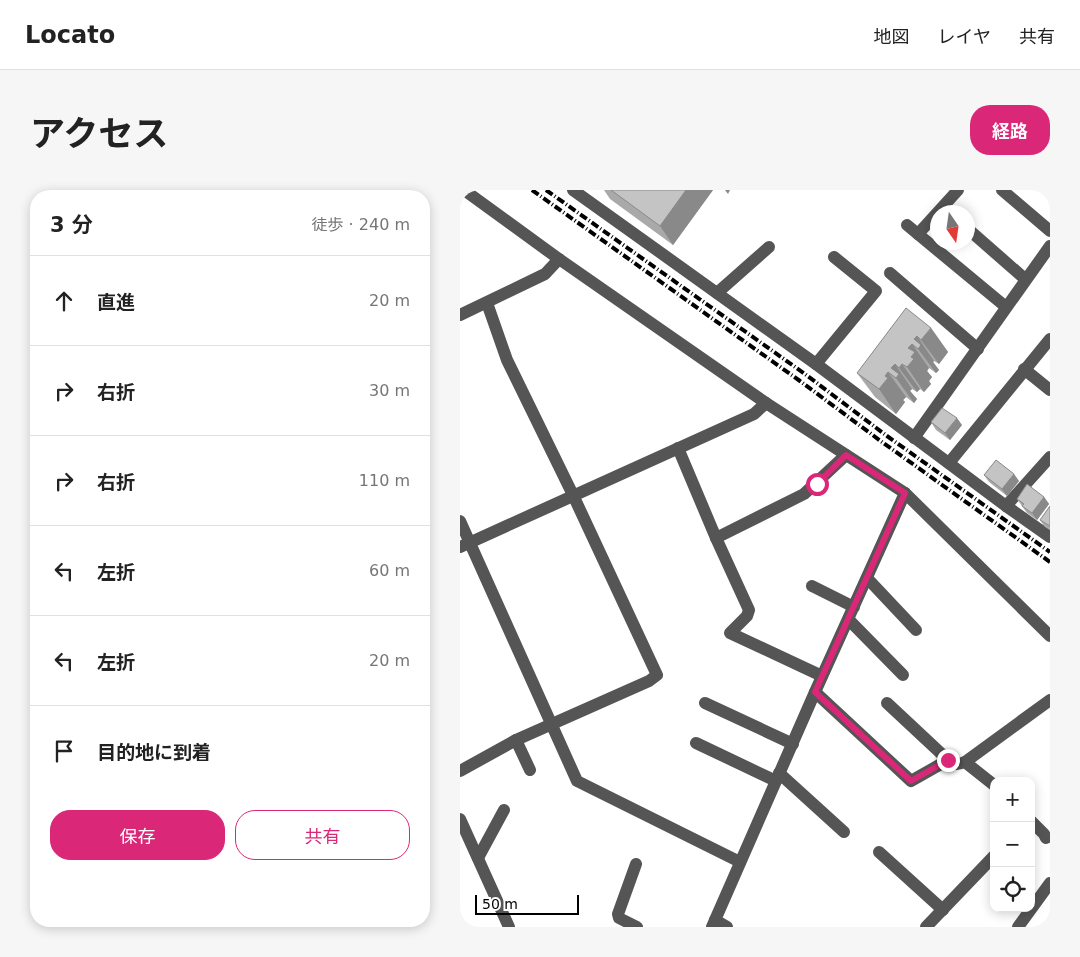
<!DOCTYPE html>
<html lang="ja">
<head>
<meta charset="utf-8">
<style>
  body { margin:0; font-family:"DejaVu Sans","Noto Sans JP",sans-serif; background:#f6f6f6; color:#222 }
  .controls { position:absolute; right:15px; bottom:15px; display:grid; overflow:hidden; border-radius:10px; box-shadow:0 2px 12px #0003 }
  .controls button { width:45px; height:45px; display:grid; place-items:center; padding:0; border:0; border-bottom:1px solid #e0e0e0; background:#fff; color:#222; font:25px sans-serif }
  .compass { position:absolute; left:470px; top:15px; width:45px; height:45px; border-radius:50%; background:#fff; box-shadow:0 2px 12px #0003; rotate:167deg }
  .scale { position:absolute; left:15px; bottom:12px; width:104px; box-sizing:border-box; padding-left:5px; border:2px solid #000; border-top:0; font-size:14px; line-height:18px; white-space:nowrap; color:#000; -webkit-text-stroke:4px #fff; paint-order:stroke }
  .stop { position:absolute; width:15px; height:15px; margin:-11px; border:4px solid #db2777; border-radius:50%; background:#fff }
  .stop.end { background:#db2777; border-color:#fff; box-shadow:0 1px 5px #0008 }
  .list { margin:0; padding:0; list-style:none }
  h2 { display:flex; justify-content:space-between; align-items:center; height:65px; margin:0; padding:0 20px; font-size:21px }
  h2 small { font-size:16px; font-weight:400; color:#767676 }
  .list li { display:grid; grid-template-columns:32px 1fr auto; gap:15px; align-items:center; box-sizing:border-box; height:90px; padding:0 20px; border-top:1px solid #e0e0e0 }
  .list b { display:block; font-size:19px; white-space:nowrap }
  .list em { font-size:16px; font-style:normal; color:#767676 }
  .actions { display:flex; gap:10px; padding:15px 20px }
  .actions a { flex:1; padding:11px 0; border:1px solid #db2777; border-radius:20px; text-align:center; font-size:18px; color:#db2777 }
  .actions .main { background:#db2777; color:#fff }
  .icon { flex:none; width:28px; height:28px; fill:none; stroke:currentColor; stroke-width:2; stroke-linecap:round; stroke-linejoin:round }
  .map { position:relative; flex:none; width:590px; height:737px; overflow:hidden; border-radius:20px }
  header { display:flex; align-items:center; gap:30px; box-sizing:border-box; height:70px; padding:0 25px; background:#fff; border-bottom:1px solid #e0e0e0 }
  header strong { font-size:24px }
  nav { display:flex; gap:28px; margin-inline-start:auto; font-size:18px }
  .intro { display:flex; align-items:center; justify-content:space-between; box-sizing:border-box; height:120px; padding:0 30px }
  h1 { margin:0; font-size:35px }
  .button { padding:12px 22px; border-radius:20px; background:#db2777; color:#fff; font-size:18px; font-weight:700 }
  main { display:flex; gap:30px; padding:0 30px }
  aside { flex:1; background:#fff; border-radius:20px; box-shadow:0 2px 12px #0003 }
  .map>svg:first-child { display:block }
</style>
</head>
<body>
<header>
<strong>Locato</strong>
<nav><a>地図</a><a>レイヤ</a><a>共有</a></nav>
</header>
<div class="intro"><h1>アクセス</h1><a class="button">経路</a></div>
<main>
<aside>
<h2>3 分<small>徒歩 · 240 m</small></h2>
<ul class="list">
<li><svg class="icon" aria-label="ahead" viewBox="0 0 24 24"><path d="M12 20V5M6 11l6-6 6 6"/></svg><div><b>直進</b></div><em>20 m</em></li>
<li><svg class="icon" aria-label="right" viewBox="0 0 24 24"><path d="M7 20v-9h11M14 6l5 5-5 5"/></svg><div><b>右折</b></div><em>30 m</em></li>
<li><svg class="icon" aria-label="right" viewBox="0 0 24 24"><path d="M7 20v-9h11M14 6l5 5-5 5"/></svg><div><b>右折</b></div><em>110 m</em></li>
<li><svg class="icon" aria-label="left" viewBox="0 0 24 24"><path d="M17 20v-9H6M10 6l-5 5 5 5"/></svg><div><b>左折</b></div><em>60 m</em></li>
<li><svg class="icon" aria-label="left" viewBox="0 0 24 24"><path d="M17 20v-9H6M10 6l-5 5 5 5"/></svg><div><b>左折</b></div><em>20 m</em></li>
<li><svg class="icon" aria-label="arrive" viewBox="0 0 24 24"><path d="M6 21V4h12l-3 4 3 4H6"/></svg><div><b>目的地に到着</b></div></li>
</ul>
<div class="actions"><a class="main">保存</a><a>共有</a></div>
</aside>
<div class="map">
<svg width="590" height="737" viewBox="0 0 590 737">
  <rect width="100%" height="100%" fill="#fff"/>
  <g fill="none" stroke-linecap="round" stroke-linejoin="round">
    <g stroke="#555" stroke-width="12">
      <polyline points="4,0 99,69 306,213 445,303 590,446"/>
      <polyline points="113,0 356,174 546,316 590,347"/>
      <polyline points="542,0 590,41"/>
      <polyline points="447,35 546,117"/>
      <polyline points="508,39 565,89"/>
      <polyline points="458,44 498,0"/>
      <polyline points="430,83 518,159"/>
      <polyline points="257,103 309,57"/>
      <polyline points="0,125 85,84 99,69"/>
      <polyline points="356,174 416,101 374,67"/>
      <polyline points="564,179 590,200"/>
      <polyline points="454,248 590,56"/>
      <polyline points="218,258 256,348 289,420 287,426 270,443 362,486"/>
      <polyline points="489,273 590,149"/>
      <polyline points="546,316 590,267"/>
      <polyline points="0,331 117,591 280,672"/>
      <polyline points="256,348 344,304 386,265"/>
      <polyline points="0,357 294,224 306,213"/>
      <polyline points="407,388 456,440"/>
      <polyline points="352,396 394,417"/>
      <polyline points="389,430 443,485"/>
      <polyline points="355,502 451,591 488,570"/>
      <polyline points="245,513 333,554"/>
      <path d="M427,513L488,570C494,575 497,575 505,572L590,510"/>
      <polyline points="56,550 70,580"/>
      <polyline points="236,553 316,591"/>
      <polyline points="505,572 534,595"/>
      <polyline points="0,581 56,550 189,491 197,485 113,305 47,170 27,113"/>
      <polyline points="319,583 384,642"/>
      <polyline points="0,629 49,737"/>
      <polyline points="571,631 584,644 586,648"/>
      <polyline points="419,662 483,720"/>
      <polyline points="18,668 44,620"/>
      <polyline points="176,674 158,724 159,728 177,737"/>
      <polyline points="255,730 267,737"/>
      <polyline points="252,737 355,502 445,303"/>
      <polyline points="466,737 534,666"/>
      <polyline points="558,737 590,693"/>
    </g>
    <g stroke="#000" stroke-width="4" stroke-dasharray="8 2.5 1 2.5" stroke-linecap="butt">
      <polyline points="72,0 340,191 422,252 590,372"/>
      <polyline points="86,0 345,184 427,246 590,362"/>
    </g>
  </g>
  <g fill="#a9a9a9">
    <polygon points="144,0 253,0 213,55 150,9"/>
    <polygon points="471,138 488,162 479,174 474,171 473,172 479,180 476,183 469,178 467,181 472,187 469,191 471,194 464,202 460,199 457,202 452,199 450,201 457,209 454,213 446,207 443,210 445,212 436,224 415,207 397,183"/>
    <polygon points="471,232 502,235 490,250 476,240"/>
    <polygon points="524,285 559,291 547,306 529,292"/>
    <polygon points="584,307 589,314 577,330 567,323 557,309"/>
    <polygon points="590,316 590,340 585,337 580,330"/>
  </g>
  <g fill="#898989">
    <polygon points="226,0 253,0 213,55 200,36"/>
    <polygon points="265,0 270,0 268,4"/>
    <polygon points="471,138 488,162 479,174 461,150"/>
    <polygon points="457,146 474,171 473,172 479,180 476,183 458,159 454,149"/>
    <polygon points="452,154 469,178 467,181 472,187 469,191 471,194 464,202 447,177 451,167 448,158"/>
    <polygon points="435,174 452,199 450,201 457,209 454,213 436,188 431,178"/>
    <polygon points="442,174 460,199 457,202 439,178"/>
    <polygon points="428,182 446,207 443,210 445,212 436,224 419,199 425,186"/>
    <polygon points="497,228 502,235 490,250 485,243"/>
    <polygon points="554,284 559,291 547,306 542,299"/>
    <polygon points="584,307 589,314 577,330 572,323"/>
  </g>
  <g fill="#c4c4c4" stroke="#898989">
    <polygon points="151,0 226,0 200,36"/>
    <polygon points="446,118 471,138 461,150 457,146 454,149 461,155 458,159 452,154 448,158 455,162 451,167 454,169 447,177 442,174 439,178 435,174 431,178 439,184 436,188 428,182 425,186 428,188 419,199 397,183"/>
    <polygon points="482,218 497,228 485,243 471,232"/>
    <polygon points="536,270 554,284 542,299 524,285"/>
    <polygon points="567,294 584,307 572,323 562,316 564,314 557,309"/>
    <polygon points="590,316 590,336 580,330"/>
  </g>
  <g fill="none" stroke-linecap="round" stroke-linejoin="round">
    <polyline stroke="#db2777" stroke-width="6" points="357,294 386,265 445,303 355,502 451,591 488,570"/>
  </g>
</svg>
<div class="controls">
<button>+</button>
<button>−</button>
<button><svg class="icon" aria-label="locate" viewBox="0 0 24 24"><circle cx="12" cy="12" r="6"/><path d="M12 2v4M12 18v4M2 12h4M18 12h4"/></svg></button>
</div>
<svg class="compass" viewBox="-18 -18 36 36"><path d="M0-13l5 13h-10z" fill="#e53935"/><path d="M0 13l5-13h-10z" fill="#767676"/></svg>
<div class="scale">50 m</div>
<div class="stop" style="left:357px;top:294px"></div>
<div class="stop end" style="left:488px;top:570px"></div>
</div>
</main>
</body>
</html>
